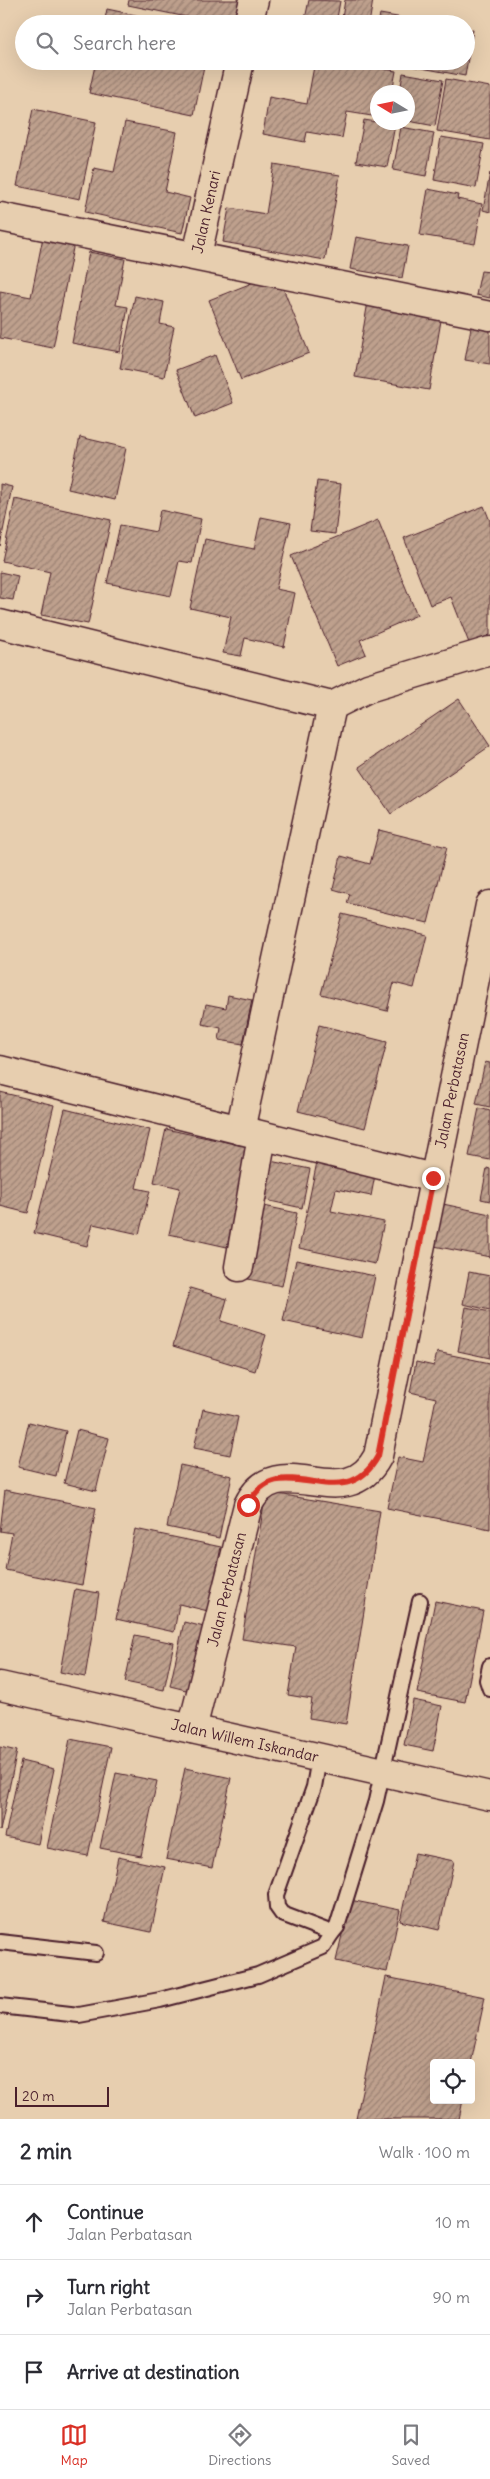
<!DOCTYPE html>
<html lang="en">
<head>
<meta charset="utf-8">
<style>
  body { margin:0; font-family:Delius,sans-serif; background:#f7f7f7; color:#2b2b33 }
  .controls { position:absolute; right:15px; bottom:15px; display:grid; overflow:hidden; border-radius:5px; box-shadow:0 5px 20px #0002 }
  .controls button { width:45px; height:45px; display:grid; place-items:center; padding:0; border:0; border-bottom:1px solid #e1e1e2; background:#fff; color:#2b2b33; font:25px sans-serif }
  .compass { position:absolute; left:370px; top:85px; width:45px; height:45px; border-radius:50%; background:#fff; box-shadow:0 5px 20px #0002; rotate:280deg }
  .scale { position:absolute; left:15px; bottom:12px; width:94px; box-sizing:border-box; padding-left:5px; border:2px solid #4a1f2b; border-top:0; font-size:14px; line-height:18px; white-space:nowrap; color:#4a1f2b; -webkit-text-stroke:4px #e7ceaf; paint-order:stroke }
  .stop { position:absolute; width:15px; height:15px; margin:-11px; border:4px solid #d93025; border-radius:50%; background:#fff }
  .stop.end { background:#d93025; border-color:#fff; box-shadow:0 1px 5px #0008 }
  .list { margin:0; padding:0; list-style:none }
  h2 { display:flex; justify-content:space-between; align-items:center; height:65px; margin:0; padding:0 20px; font-size:21px }
  h2 small { font-size:16px; font-weight:400; color:#7c7c81 }
  .list li { display:grid; grid-template-columns:32px 1fr auto; gap:15px; align-items:center; box-sizing:border-box; height:75px; padding:0 20px; border-top:1px solid #e1e1e2 }
  .list b { display:block; font-size:19px; white-space:nowrap }
  .list p { margin:0; font-size:16px; white-space:nowrap; color:#7c7c81 }
  .list em { font-size:16px; font-style:normal; color:#7c7c81 }
  .icon { flex:none; width:28px; height:28px; fill:none; stroke:currentColor; stroke-width:2; stroke-linecap:round; stroke-linejoin:round }
  .map { position:relative; flex:none; width:490px; height:2119px; overflow:hidden }
  .search { position:absolute; background:#fff; box-shadow:0 5px 20px #0002; left:15px; right:15px; top:15px; height:55px; display:flex; align-items:center; gap:12px; box-sizing:border-box; padding:0 18px; border-radius:28px; color:#7c7c81; font-size:19px }
  .sheet { height:290px; background:#fff }
  nav { display:flex; justify-content:space-around; align-items:center; box-sizing:border-box; height:70px; border-top:1px solid #e1e1e2; background:#fff; font-size:14px; color:#7c7c81 }
  nav a { display:grid; justify-items:center; gap:2px }
  nav .on { color:#d93025 }
  .map>svg:first-child { display:block }
</style>
</head>
<body>
<div class="map">
<svg width="490" height="2119" viewBox="0 0 490 2119">
  <defs>
    <pattern id="building-hatch" width="6" height="6" patternUnits="userSpaceOnUse" patternTransform="scale(1.25)"><rect width="6" height="6" fill="#bea08d"/><path d="M-1 1l2-2M0 6l6-6M5 7l2-2" fill="none" stroke="#9c8273"/></pattern>
  </defs>
  <rect width="100%" height="100%" fill="#e7ceaf"/>
  <filter id="ink" filterUnits="userSpaceOnUse"><feTurbulence type="fractalNoise" baseFrequency=".02" numOctaves="2"/><feDisplacementMap in="SourceGraphic" scale="10" xChannelSelector="R" yChannelSelector="G"/><feConvolveMatrix kernelMatrix="1 2 1 2 8 2 1 2 1" color-interpolation-filters="sRGB"/></filter>
  <g filter="url(#ink)">
    <g fill="url(#building-hatch)" stroke="#4a1f2b">
      <polygon points="129,0 240,0 235,24 221,24 128,5"/>
      <polygon points="309,0 340,1 336,24 304,24"/>
      <polygon points="345,0 373,0 369,24 341,24"/>
      <polygon points="107,9 159,20 159,24 104,24"/>
      <polygon points="380,14 437,24 378,24"/>
      <polygon points="466,29 473,30 465,76 384,61 466,61"/>
      <polygon points="96,61 205,61 194,115 89,93"/>
      <polygon points="315,61 338,61 396,71 392,92 378,92 378,117 347,112 342,138 307,132 305,142 263,134 269,97 307,104"/>
      <polygon points="403,73 443,80 435,126 408,121 408,92 400,92"/>
      <polygon points="446,79 490,87 490,140 437,131"/>
      <polygon points="33,109 96,122 80,199 17,186"/>
      <polygon points="364,120 395,125 387,167 356,162"/>
      <polygon points="125,122 177,132 165,192 190,198 182,233 85,212 94,168 114,172"/>
      <polygon points="401,127 434,133 426,176 393,170"/>
      <polygon points="441,137 484,144 476,188 434,180"/>
      <polygon points="274,164 340,175 325,260 223,242 229,208 266,214"/>
      <polygon points="490,173 490,212 483,210"/>
      <polygon points="428,189 458,195 457,199 482,204 475,244 420,235"/>
      <polygon points="43,237 74,243 53,348 0,338 0,291 31,297"/>
      <polygon points="356,237 408,246 402,278 350,269"/>
      <polygon points="89,252 125,259 116,305 128,307 120,352 72,343"/>
      <polygon points="481,271 490,272 490,298 476,295"/>
      <polygon points="277,273 309,353 241,380 209,300"/>
      <polygon points="135,296 164,302 160,324 174,327 164,377 120,368"/>
      <polygon points="369,296 443,309 429,390 355,377"/>
      <polygon points="472,322 490,325 490,364 465,360"/>
      <polygon points="215,355 233,403 195,418 176,370"/>
      <polygon points="80,437 126,448 115,500 68,489"/>
      <polygon points="317,481 341,484 335,534 310,531"/>
      <polygon points="0,484 12,487 0,546"/>
      <polygon points="15,499 111,520 88,624 41,615 50,572 2,561"/>
      <polygon points="484,506 490,521 490,635 469,643 451,597 430,605 404,538"/>
      <polygon points="160,510 201,519 192,563 179,561 171,596 107,583 120,525 156,532"/>
      <polygon points="261,517 291,523 276,589 295,593 284,647 245,638 241,656 223,653 231,617 190,608 205,539 254,549"/>
      <polygon points="378,520 417,615 360,640 366,654 337,666 291,556"/>
      <polygon points="0,572 18,576 13,600 0,598"/>
      <polygon points="459,699 490,746 391,814 359,767"/>
      <polygon points="379,830 447,847 428,923 347,903 350,894 333,889 341,856 370,864"/>
      <polygon points="342,914 427,935 414,988 394,983 387,1011 321,994"/>
      <polygon points="228,995 252,1000 243,1044 219,1040 221,1028 202,1024 206,1004 226,1008"/>
      <polygon points="319,1025 387,1042 365,1128 298,1111"/>
      <polygon points="485,1062 490,1063 490,1107 476,1104"/>
      <polygon points="0,1092 54,1105 28,1213 0,1206"/>
      <polygon points="479,1108 490,1111 490,1160 469,1156"/>
      <polygon points="65,1109 150,1130 136,1188 150,1191 139,1234 93,1224 87,1246 34,1233"/>
      <polygon points="166,1129 249,1147 227,1247 169,1234 180,1188 154,1182"/>
      <polygon points="270,1161 310,1169 302,1208 261,1199"/>
      <polygon points="317,1162 375,1175 371,1196 336,1189 331,1211 384,1222 375,1264 299,1248"/>
      <polygon points="487,1168 490,1169 490,1201 481,1199"/>
      <polygon points="443,1204 490,1214 490,1257 434,1246"/>
      <polygon points="264,1206 297,1213 282,1286 248,1279"/>
      <polygon points="296,1260 375,1276 362,1338 283,1321"/>
      <polygon points="469,1272 490,1276 490,1310 463,1304"/>
      <polygon points="190,1288 227,1299 221,1321 266,1335 255,1371 173,1346"/>
      <polygon points="466,1307 490,1312 490,1358 458,1351"/>
      <polygon points="437,1352 490,1363 490,1529 387,1508 398,1457 423,1462 436,1398 410,1392 416,1362 434,1366"/>
      <polygon points="203,1409 238,1417 230,1455 194,1448"/>
      <polygon points="29,1422 66,1431 56,1476 18,1467"/>
      <polygon points="77,1430 109,1438 96,1491 64,1483"/>
      <polygon points="180,1465 232,1476 219,1538 167,1527"/>
      <polygon points="5,1490 96,1508 82,1585 5,1570 12,1533 0,1531"/>
      <polygon points="266,1492 380,1511 346,1724 309,1718 312,1699 288,1695 296,1647 242,1639"/>
      <polygon points="135,1529 221,1547 208,1611 179,1604 174,1632 116,1619"/>
      <polygon points="75,1589 99,1593 85,1677 60,1672"/>
      <polygon points="435,1601 483,1611 465,1702 417,1693"/>
      <polygon points="184,1622 208,1628 194,1692 170,1686"/>
      <polygon points="135,1635 174,1643 164,1690 125,1682"/>
      <polygon points="413,1700 442,1706 433,1751 404,1745"/>
      <polygon points="70,1739 111,1747 88,1856 47,1848"/>
      <polygon points="0,1747 17,1751 0,1831"/>
      <polygon points="21,1761 54,1769 38,1844 5,1837"/>
      <polygon points="185,1768 231,1778 212,1868 166,1859"/>
      <polygon points="116,1773 157,1781 141,1856 100,1848"/>
      <polygon points="415,1853 454,1861 439,1930 400,1921"/>
      <polygon points="118,1857 165,1867 151,1932 104,1922"/>
      <polygon points="350,1900 400,1910 387,1972 336,1961"/>
      <polygon points="386,1977 485,1997 471,2063 434,2063 434,2100 463,2100 459,2119 356,2119"/>
    </g>
    <g fill="none" stroke-linecap="round" stroke-linejoin="round">
      <defs>
        <g id="lane">
          <polyline points="490,1666 487,1680 490,1689"/>
          <polyline points="319,1758 314,1787 276,1895 277,1907 282,1914 332,1933 337,1927 376,1801 420,1601"/>
          <polyline points="0,1942 96,1953"/>
          <polyline points="0,2006 79,2015 160,2000 258,1975 323,1947 332,1933"/>
        </g>
        <g id="street">
          <polyline points="248,24 254,0"/>
          <polyline points="0,217 490,316"/>
          <path id="s1" d="M197,255L240,61"/>
          <polyline points="0,624 332,706 368,688 490,651"/>
          <polyline points="0,1070 433,1178"/>
          <polyline points="240,1130 332,706"/>
          <polyline points="239,1267 262,1136"/>
          <path id="s2" d="M192,1729L248,1505C278,1443 344,1520 378,1456L490,905"/>
        </g>
        <g id="highway">
          <path id="s3" d="M0,1686L490,1796"/>
        </g>
      </defs>
      <use href="#lane" stroke="#4a1f2b" stroke-width="18"/>
      <use href="#street" stroke="#4a1f2b" stroke-width="31"/>
      <use href="#highway" stroke="#4a1f2b" stroke-width="31"/>
      <use href="#lane" stroke="#e7ceaf" stroke-width="14"/>
      <use href="#street" stroke="#e7ceaf" stroke-width="28"/>
      <use href="#highway" stroke="#e7ceaf" stroke-width="28"/>
    </g>
  </g>
  <g fill="none" stroke-linecap="round" stroke-linejoin="round" filter="url(#ink)">
    <path stroke="#d93025" stroke-width="6" d="M248,1505C278,1443 343,1521 378,1456L433,1178"/>
  </g>
  <g text-anchor="middle" stroke-width="4.5" stroke-linejoin="round" paint-order="stroke">
    <g font-size="15" fill="#4a1f2b" stroke="#e7ceaf">
      <text dy="5" stroke="none"><textPath href="#s1" startOffset="44">Jalan Kenari</textPath></text>
      <text dy="5" stroke="none"><textPath href="#s2" startOffset="756">Jalan Perbatasan</textPath></text>
      <text dy="5" stroke="none"><textPath href="#s2" startOffset="144">Jalan Perbatasan</textPath></text>
      <text dy="5" stroke="none"><textPath href="#s3" startOffset="251">Jalan Willem Iskandar</textPath></text>
    </g>
  </g>
</svg>
<div class="controls">
<button><svg class="icon" aria-label="locate" viewBox="0 0 24 24"><circle cx="12" cy="12" r="6"/><path d="M12 2v4M12 18v4M2 12h4M18 12h4"/></svg></button>
</div>
<svg class="compass" viewBox="-18 -18 36 36"><path d="M0-13l5 13h-10z" fill="#e53935"/><path d="M0 13l5-13h-10z" fill="#7c7c81"/></svg>
<div class="scale">20 m</div>
<div class="stop" style="left:248px;top:1505px"></div>
<div class="stop end" style="left:433px;top:1178px"></div>
<div class="search"><svg class="icon" aria-label="search" viewBox="0 0 24 24"><circle cx="10" cy="10" r="6"/><path d="M15 15l6 6"/></svg>Search here</div>
</div>
<section class="sheet">
<h2>2 min<small>Walk · 100 m</small></h2>
<ul class="list">
<li><svg class="icon" aria-label="ahead" viewBox="0 0 24 24"><path d="M12 20V5M6 11l6-6 6 6"/></svg><div><b>Continue</b><p>Jalan Perbatasan</p></div><em>10 m</em></li>
<li><svg class="icon" aria-label="right" viewBox="0 0 24 24"><path d="M7 20v-9h11M14 6l5 5-5 5"/></svg><div><b>Turn right</b><p>Jalan Perbatasan</p></div><em>90 m</em></li>
<li><svg class="icon" aria-label="arrive" viewBox="0 0 24 24"><path d="M6 21V4h12l-3 4 3 4H6"/></svg><div><b>Arrive at destination</b></div></li>
</ul>
</section>
<nav>
<a class="on"><svg class="icon" aria-label="map" viewBox="0 0 24 24"><path d="M3 6l6-2 6 2 6-2v14l-6 2-6-2-6 2zM9 4v14M15 6v14"/></svg>Map</a>
<a><svg class="icon" aria-label="directions" viewBox="0 0 24 24"><path d="M12 3l9 9-9 9-9-9zM9 14v-3h6M13 9l2 2-2 2"/></svg>Directions</a>
<a><svg class="icon" aria-label="saved" viewBox="0 0 24 24"><path d="M7 4h10v16l-5-4-5 4z"/></svg>Saved</a>
</nav>
</body>
</html>
